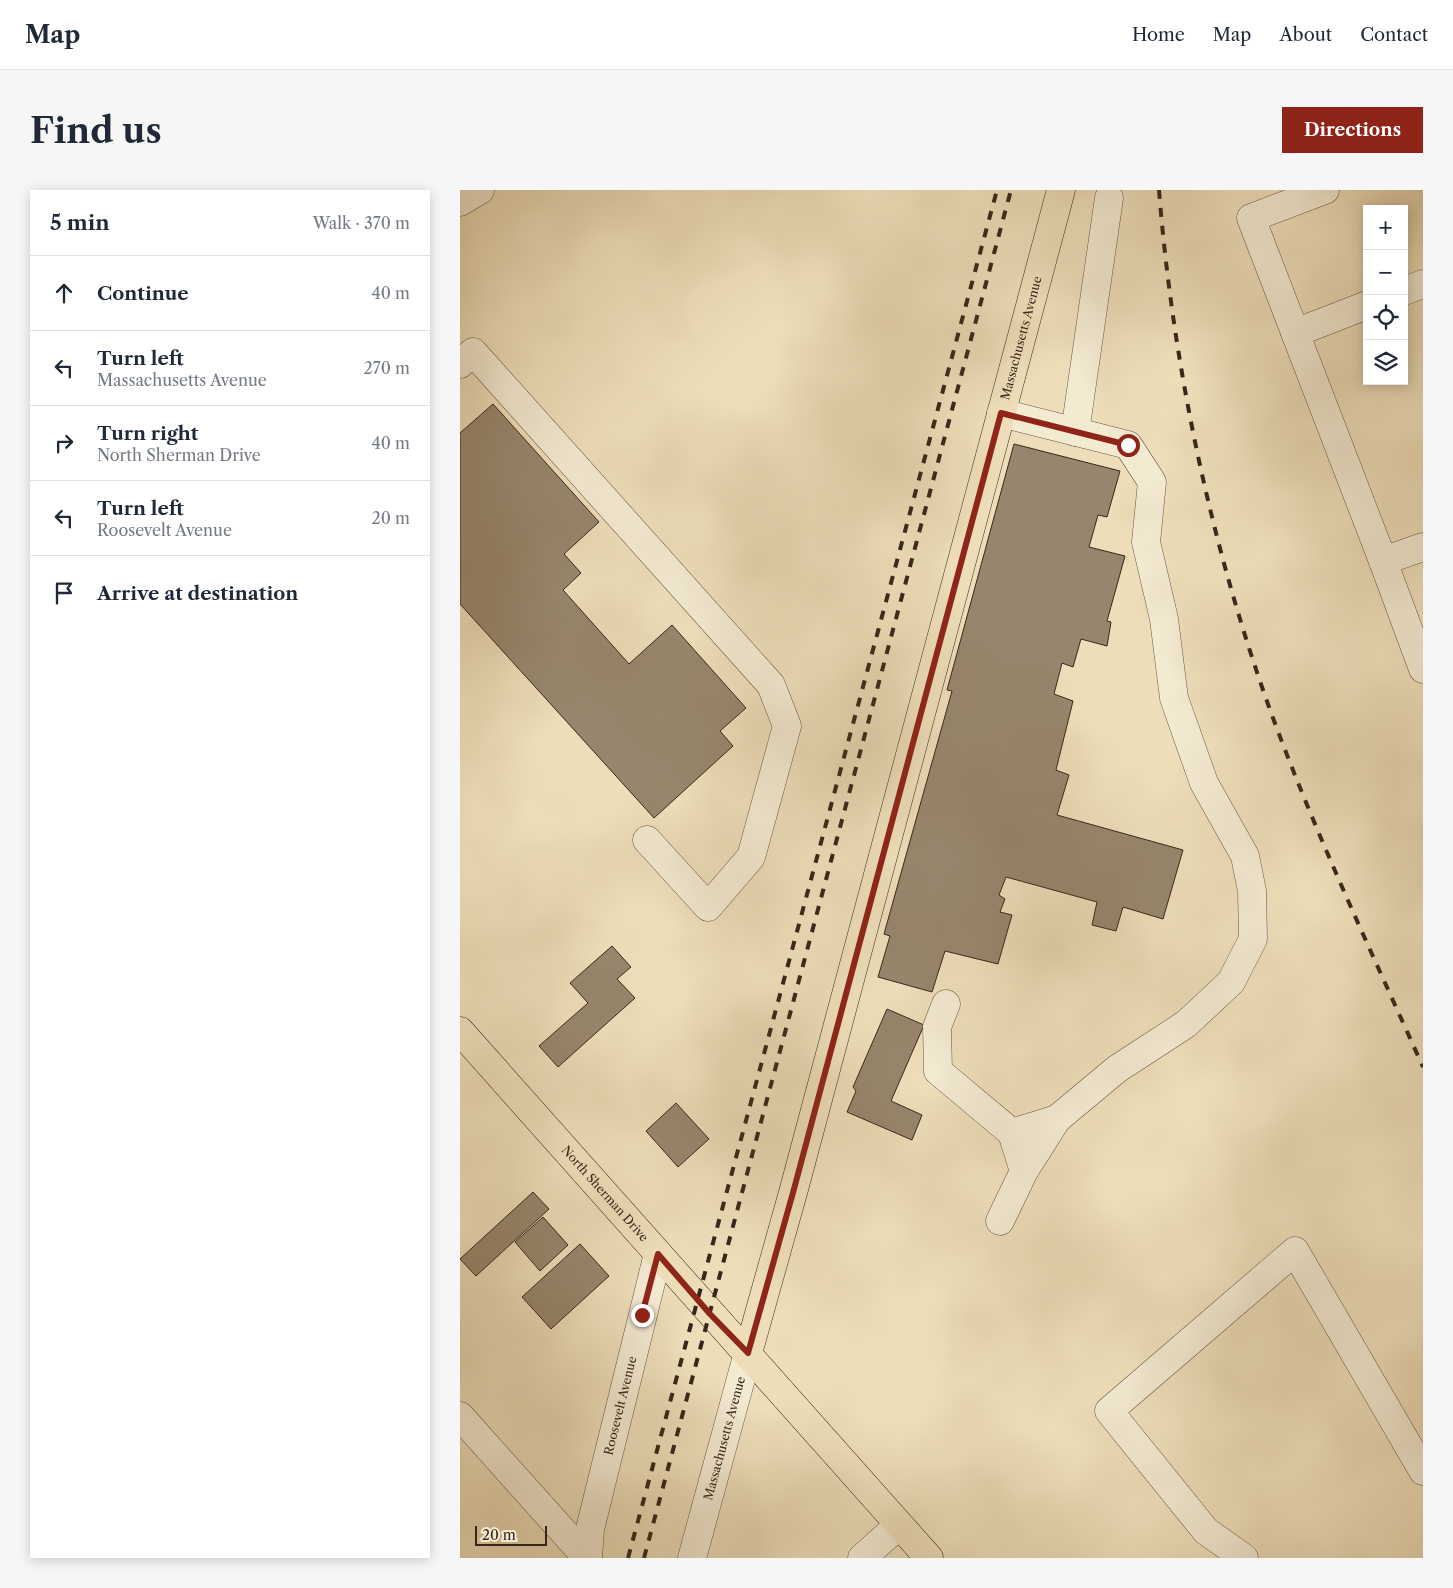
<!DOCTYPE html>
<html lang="en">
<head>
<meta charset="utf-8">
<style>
  body { margin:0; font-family:"Libre Caslon Text",serif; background:#f6f6f7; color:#1f2937 }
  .controls { position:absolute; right:15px; top:15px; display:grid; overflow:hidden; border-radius:0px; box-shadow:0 2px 12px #0003 }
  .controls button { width:45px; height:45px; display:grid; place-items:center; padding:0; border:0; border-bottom:1px solid #e0e1e3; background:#fff; color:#1f2937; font:25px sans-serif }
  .scale { position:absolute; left:15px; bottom:12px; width:72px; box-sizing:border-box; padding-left:5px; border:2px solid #39261b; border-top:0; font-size:14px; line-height:18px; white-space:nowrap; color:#39261b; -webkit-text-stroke:4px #f3ead2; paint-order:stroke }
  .stop { position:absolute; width:15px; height:15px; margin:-11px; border:4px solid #8f2418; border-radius:50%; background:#fff }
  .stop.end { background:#8f2418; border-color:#fff; box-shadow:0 1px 5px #0008 }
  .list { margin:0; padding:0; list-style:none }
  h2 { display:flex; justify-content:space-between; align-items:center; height:65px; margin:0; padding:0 20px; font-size:21px }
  h2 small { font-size:16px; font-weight:400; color:#747a83 }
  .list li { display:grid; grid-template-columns:32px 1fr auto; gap:15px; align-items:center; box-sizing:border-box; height:75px; padding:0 20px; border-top:1px solid #e0e1e3 }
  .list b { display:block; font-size:19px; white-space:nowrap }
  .list p { margin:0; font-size:16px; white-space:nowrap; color:#747a83 }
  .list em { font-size:16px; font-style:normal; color:#747a83 }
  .icon { flex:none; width:28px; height:28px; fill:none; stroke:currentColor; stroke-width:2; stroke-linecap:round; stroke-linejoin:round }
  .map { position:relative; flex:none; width:963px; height:1368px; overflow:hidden; border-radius:0px }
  header { display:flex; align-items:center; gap:30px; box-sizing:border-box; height:70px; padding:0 25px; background:#fff; border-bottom:1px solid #e0e1e3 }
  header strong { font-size:24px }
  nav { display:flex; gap:28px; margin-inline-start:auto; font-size:18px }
  .intro { display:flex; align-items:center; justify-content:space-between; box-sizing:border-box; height:120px; padding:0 30px }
  h1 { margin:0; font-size:35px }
  .button { padding:12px 22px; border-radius:0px; background:#8f2418; color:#fff; font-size:18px; font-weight:700 }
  main { display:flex; gap:30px; padding:0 30px }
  aside { flex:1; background:#fff; border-radius:0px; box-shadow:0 2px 12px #0003 }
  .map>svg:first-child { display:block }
</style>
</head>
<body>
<header>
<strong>Map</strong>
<nav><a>Home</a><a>Map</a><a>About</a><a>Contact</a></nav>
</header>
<div class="intro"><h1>Find us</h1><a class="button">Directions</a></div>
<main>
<aside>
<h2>5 min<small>Walk · 370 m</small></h2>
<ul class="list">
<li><svg class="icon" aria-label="ahead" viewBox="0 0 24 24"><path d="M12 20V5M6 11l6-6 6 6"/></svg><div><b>Continue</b></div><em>40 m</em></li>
<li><svg class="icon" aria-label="left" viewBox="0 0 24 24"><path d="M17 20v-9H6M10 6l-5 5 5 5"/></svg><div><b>Turn left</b><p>Massachusetts Avenue</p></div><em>270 m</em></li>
<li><svg class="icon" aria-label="right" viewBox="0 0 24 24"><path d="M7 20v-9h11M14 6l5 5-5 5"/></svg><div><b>Turn right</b><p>North Sherman Drive</p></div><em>40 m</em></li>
<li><svg class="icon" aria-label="left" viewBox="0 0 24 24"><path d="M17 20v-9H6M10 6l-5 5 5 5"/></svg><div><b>Turn left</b><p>Roosevelt Avenue</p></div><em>20 m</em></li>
<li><svg class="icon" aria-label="arrive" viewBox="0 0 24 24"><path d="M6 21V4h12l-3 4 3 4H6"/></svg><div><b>Arrive at destination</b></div></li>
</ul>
</aside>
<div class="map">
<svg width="963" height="1368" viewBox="0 0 963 1368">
  <rect width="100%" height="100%" fill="#eddeb9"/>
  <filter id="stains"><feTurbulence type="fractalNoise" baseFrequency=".004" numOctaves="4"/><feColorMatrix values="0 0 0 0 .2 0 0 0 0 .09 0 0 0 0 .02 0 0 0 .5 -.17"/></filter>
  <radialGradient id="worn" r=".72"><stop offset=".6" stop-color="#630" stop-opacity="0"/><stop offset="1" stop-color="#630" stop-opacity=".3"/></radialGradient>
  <g fill="#97866d" stroke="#39261b">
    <polygon points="33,214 139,332 104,364 121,383 103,400 169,474 212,435 286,518 260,541 273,556 194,628 0,414 0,243"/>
    <polygon points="554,254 660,281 647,327 638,325 629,357 665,366 647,431 651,432 647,456 621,449 613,477 602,473 594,504 613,511 596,580 609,585 597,625 723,660 703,729 663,717 656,741 632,735 637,712 546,687 539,705 545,709 540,722 552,725 538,774 485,761 472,802 418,787 430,746 424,744 492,501 487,500"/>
    <polygon points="152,756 171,777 157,789 175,808 98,877 79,856 128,813 110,793"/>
    <polygon points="427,819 464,835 431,911 462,925 452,950 387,922 396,901 393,897"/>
    <polygon points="216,913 249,949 218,977 186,941"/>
    <polygon points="73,1002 89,1019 16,1086 0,1069"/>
    <polygon points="83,1027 108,1055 80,1081 55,1052"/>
    <polygon points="120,1054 149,1086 91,1139 62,1107"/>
  </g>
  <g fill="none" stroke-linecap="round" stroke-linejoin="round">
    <defs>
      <g id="minor">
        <polyline points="865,0 791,28 923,371"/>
        <polyline points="0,12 20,0"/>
        <polyline points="944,101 963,94"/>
        <polyline points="835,143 907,115"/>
        <polyline points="0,174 13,162 311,495 327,536 291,667 248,717 187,650"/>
        <polyline points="541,223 668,255 692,292 686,352 704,429 714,508 744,593 785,666 792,701 793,749 771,792 726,834 657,879 597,929"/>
        <polyline points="615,242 649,8"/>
        <polyline points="963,357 923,371 963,479"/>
        <polyline points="486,814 477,837 478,881 552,943"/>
        <polyline points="540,1031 564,981 552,943 597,929 564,981"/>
        <polyline points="0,1226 127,1368"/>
        <path id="s1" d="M128,1368L130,1339L198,1064"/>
        <path id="s2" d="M232,1368L288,1163"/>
        <polyline points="402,1368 439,1335"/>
        <polyline points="784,1368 746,1341 649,1221 835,1061 963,1281"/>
      </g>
      <g id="major">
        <path id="s3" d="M0,841L469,1368"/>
        <path id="s4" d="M288,1163L334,999L601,0"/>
      </g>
    </defs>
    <use href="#minor" stroke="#665442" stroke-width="29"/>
    <use href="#major" stroke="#39261b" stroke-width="29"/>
    <use href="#minor" stroke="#f3ead2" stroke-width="28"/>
    <use href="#major" stroke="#eddeb9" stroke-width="28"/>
    <g stroke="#39261b" stroke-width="4" stroke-dasharray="9 9" stroke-linecap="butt">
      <path d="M699,0C713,177 752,361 813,528C857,647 911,761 963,877"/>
      <polyline points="168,1368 537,0"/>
      <polyline points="184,1368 551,0"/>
    </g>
  </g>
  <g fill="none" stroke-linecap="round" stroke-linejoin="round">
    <polyline stroke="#8f2418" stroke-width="6" points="182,1125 198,1064 250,1124 288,1163 334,999 541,223 668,255"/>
  </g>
  <g text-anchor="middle" stroke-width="5" stroke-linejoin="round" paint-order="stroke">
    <g font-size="12" fill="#39261b" stroke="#f3ead2">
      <text dy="4" stroke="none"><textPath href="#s4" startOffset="1051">Massachusetts Avenue</textPath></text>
      <text dy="4" stroke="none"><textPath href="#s3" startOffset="218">North Sherman Drive</textPath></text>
      <text dy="4" stroke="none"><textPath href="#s1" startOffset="156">Roosevelt Avenue</textPath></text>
      <text dy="4" stroke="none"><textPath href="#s2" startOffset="124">Massachusetts Avenue</textPath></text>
    </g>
  </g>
  <rect width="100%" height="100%" filter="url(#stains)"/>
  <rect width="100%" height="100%" fill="url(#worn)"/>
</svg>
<div class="controls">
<button>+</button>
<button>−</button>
<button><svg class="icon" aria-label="locate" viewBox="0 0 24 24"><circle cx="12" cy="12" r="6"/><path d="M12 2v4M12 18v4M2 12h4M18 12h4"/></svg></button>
<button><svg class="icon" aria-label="layers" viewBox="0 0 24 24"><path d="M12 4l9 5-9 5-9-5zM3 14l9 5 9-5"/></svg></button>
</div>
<div class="scale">20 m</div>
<div class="stop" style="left:668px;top:255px"></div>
<div class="stop end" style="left:182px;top:1125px"></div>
</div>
</main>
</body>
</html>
